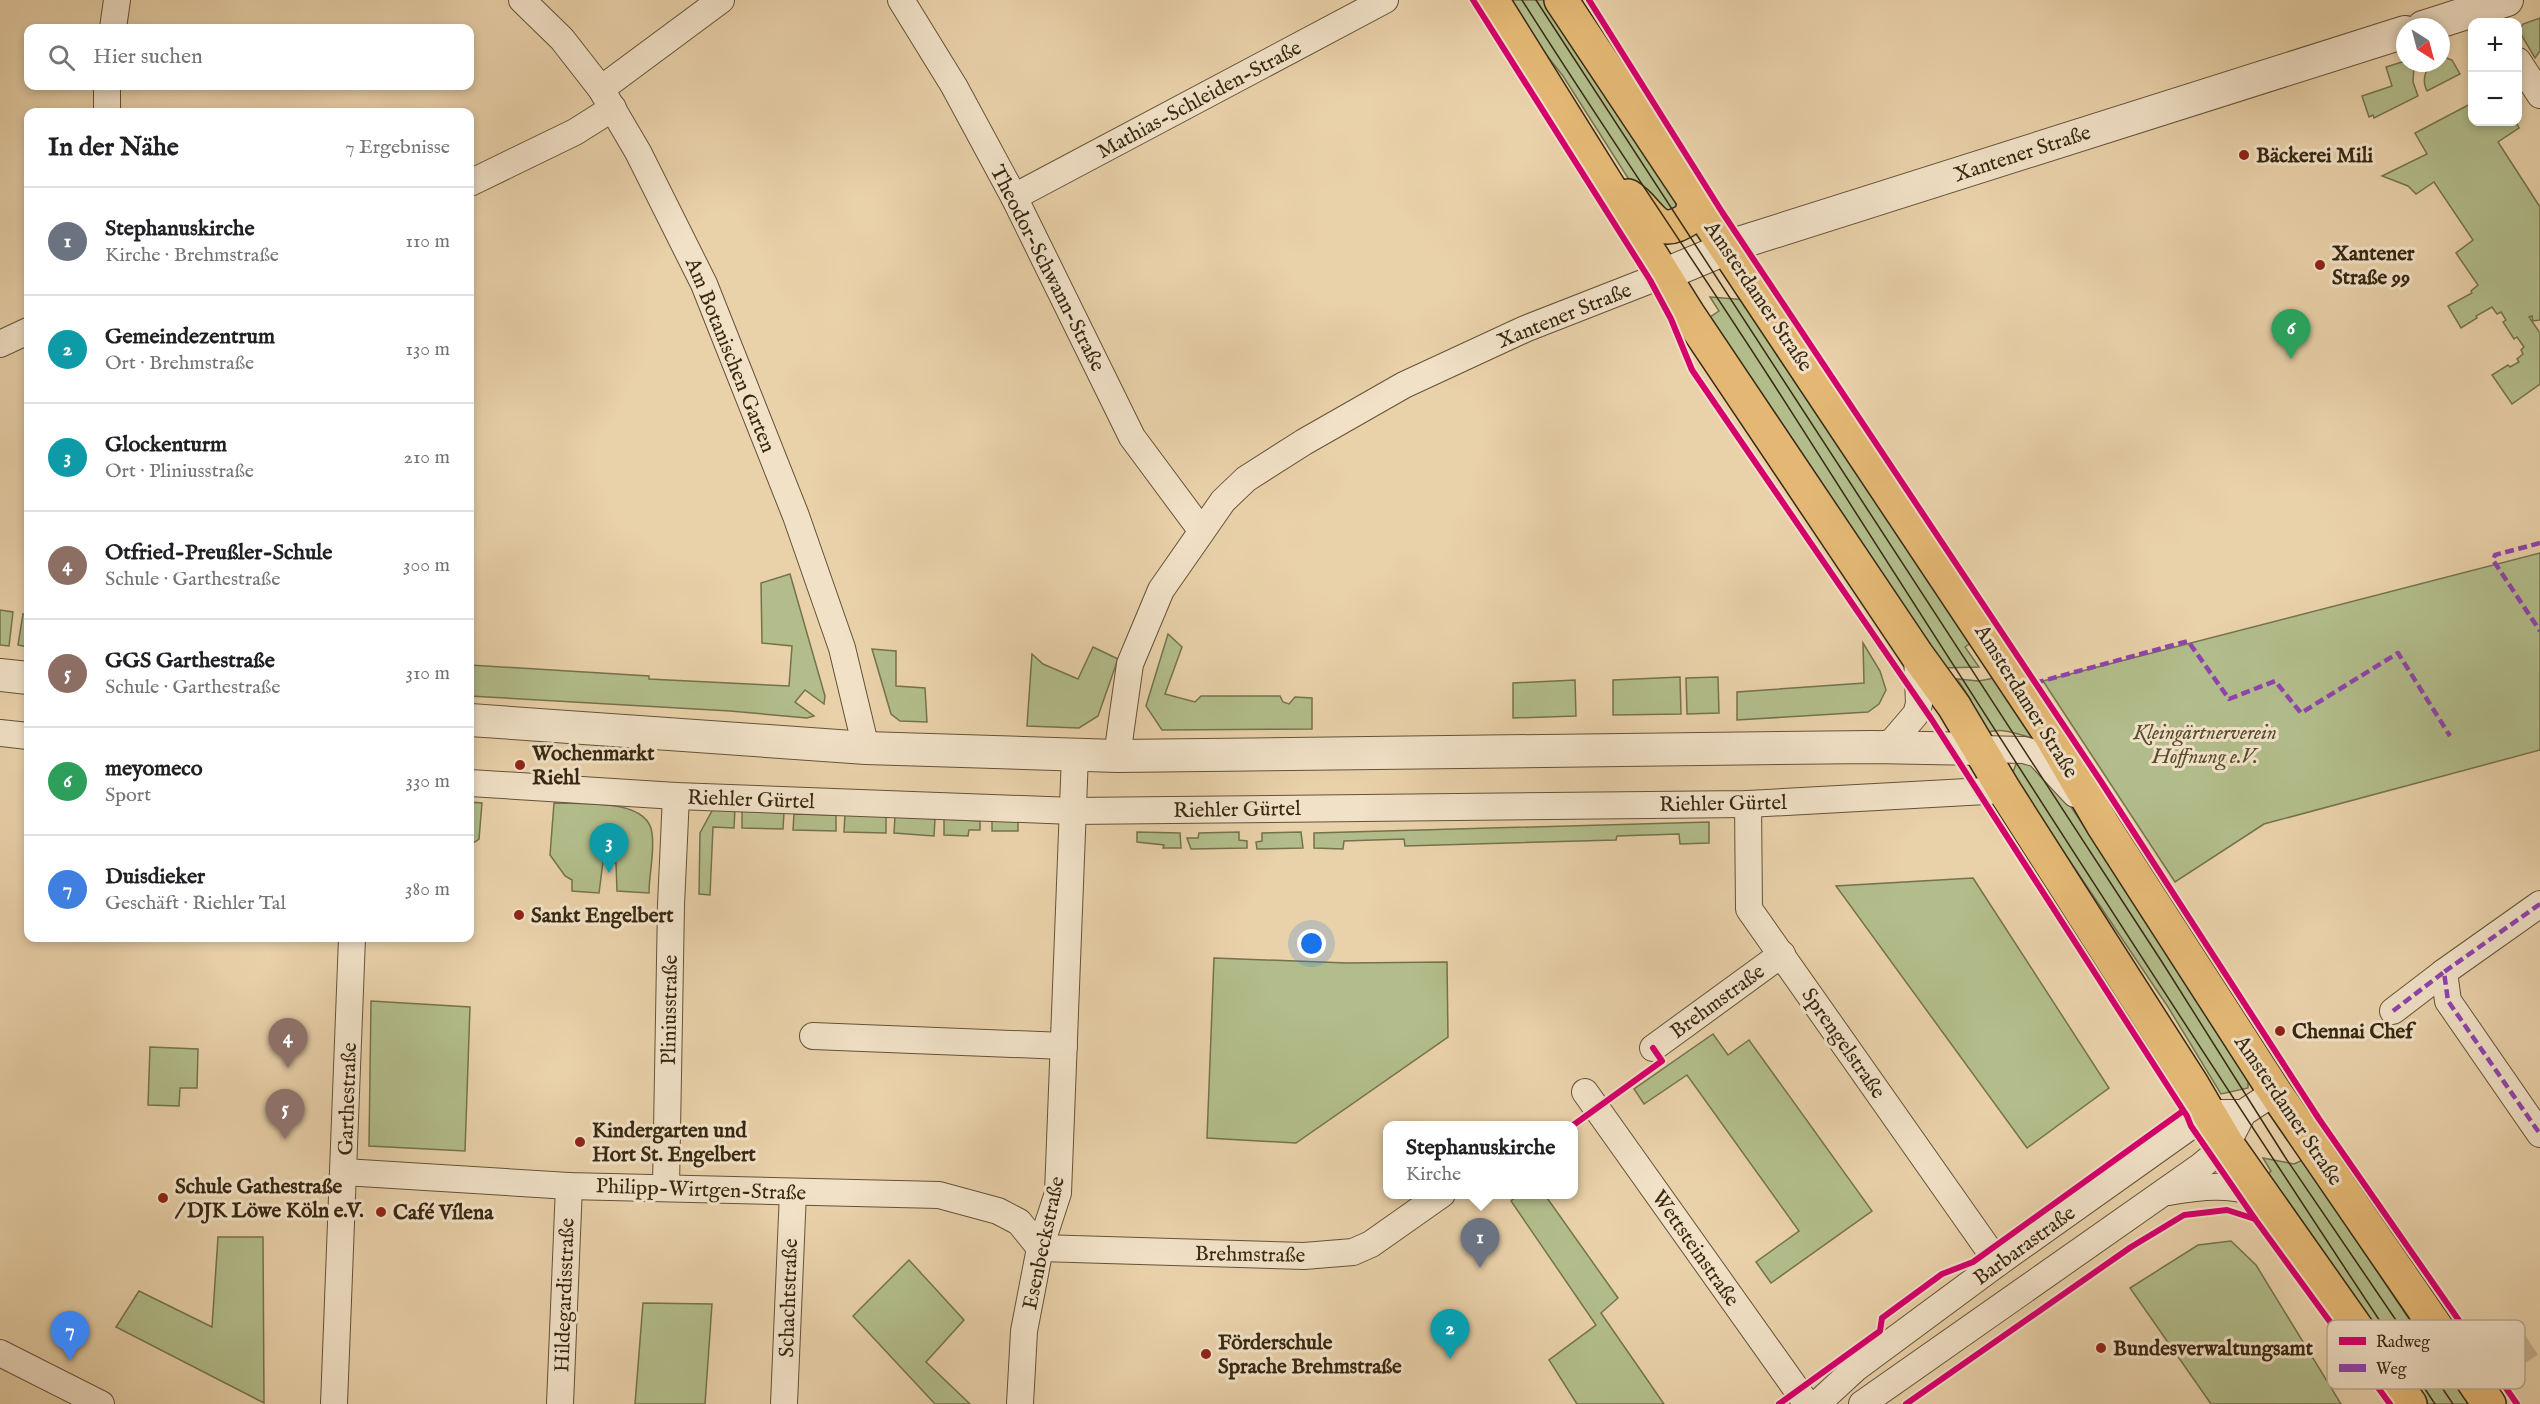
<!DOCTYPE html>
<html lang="de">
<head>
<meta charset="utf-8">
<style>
  body { margin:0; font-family:"IM FELL English",serif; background:#f2f2f2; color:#202124 }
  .controls { position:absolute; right:18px; top:18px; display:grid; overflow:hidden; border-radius:12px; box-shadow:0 3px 9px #0003 }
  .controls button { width:54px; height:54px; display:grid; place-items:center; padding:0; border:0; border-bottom:2px solid #e0e0e0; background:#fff; color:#202124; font:30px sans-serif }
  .compass { position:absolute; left:2396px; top:18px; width:54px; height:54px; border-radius:50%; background:#fff; box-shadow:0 3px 9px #0003; rotate:144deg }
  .you { position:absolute; left:1312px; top:944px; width:21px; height:21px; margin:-15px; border:4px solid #fff; border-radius:50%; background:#1a73e8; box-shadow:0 0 0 9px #1a73e833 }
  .badge { display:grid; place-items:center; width:39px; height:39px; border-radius:50%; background:#8f2418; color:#fff; font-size:20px; font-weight:700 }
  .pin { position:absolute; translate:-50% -50px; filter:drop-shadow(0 2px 3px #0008) }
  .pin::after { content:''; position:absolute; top:32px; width:21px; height:18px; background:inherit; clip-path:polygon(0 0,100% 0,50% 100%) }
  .popup { position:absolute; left:1383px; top:1121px; width:195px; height:78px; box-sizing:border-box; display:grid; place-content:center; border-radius:12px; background:#fff; filter:drop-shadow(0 2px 4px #0005); font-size:20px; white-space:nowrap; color:#757577 }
  .popup b { font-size:22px; color:#202124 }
  .popup::after { content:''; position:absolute; left:50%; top:100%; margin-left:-12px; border:12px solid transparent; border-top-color:#fff }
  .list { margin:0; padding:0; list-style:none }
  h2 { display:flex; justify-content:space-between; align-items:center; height:78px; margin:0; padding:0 24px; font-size:26px }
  h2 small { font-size:20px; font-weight:400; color:#757577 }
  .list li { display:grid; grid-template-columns:39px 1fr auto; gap:18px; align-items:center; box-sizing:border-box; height:108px; padding:0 24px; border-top:2px solid #e0e0e0 }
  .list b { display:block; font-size:22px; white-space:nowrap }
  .list p { margin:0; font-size:20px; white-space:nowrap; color:#757577 }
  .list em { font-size:20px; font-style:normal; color:#757577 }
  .icon { flex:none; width:33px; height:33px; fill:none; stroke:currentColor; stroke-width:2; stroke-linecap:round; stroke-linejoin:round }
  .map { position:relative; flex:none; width:2540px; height:1404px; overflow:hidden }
  .search { position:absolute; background:#fff; box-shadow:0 3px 9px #0003; left:24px; top:24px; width:450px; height:66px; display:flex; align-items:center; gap:15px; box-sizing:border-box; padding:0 21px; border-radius:12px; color:#757577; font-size:22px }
  .panel { position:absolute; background:#fff; box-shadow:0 3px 9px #0003; left:24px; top:108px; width:450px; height:834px; border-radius:12px }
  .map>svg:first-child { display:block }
</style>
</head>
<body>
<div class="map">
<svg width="2540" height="1404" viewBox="0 0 2540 1404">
  <rect width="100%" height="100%" fill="#e9d1a9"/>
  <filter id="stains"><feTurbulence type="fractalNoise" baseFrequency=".00333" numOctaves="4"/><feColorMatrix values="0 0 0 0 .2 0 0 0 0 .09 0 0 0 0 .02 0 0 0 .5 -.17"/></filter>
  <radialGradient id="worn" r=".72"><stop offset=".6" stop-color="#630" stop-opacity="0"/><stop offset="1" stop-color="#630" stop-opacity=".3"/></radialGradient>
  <g fill="#b2bd8b" stroke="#75724e" stroke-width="1.5">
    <polygon points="1509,0 1548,0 1682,211 1649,211 1563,76 1529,33"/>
    <polygon points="2540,18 2540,51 2535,58 2519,31 2523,24"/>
    <path d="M2441,56L2452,60L2460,74L2427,91C2422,81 2424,72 2432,63H2441Z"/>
    <polygon points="2405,61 2405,63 2414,65 2413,82 2418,96 2374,118 2373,115 2369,117 2362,96 2392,86 2386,67"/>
    <polygon points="2472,103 2472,122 2516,122 2519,128 2498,142 2540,207 2540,320 2533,321 2532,316 2529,317 2540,333 2540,384 2512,404 2492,375 2508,365 2510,367 2519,362 2517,359 2523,354 2521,350 2524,347 2517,337 2514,339 2503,322 2506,320 2501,312 2497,314 2492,307 2476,316 2477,318 2461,328 2448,306 2472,293 2471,291 2478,285 2456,253 2473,240 2434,182 2416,194 2408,186 2382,176 2427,154 2415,133"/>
    <polygon points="1710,297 1748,300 1974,641 1965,647 1979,667 1940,668 1710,317 1719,311"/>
    <polygon points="2540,553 2540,750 2264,824 2175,882 2043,681"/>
    <polygon points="790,574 825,696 824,704 805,690 795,702 814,716 807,718 730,711 470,696 470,665 649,676 649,679 789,686 792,646 762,643 761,583"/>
    <polygon points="0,610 13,612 9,646 0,645"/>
    <polygon points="23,614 28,614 28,647 18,645"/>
    <polygon points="1168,634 1182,647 1165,694 1195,702 1201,696 1280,696 1283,702 1289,704 1295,697 1312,698 1312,729 1162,730 1146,706"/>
    <polygon points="1863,643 1880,671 1886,690 1879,704 1868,712 1737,720 1737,692 1864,683"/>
    <polygon points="1093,647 1118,659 1098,716 1079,728 1027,726 1032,654 1043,664 1078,679"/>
    <polygon points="872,649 896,651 896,686 925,688 927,722 900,721 891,714"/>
    <polygon points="1680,677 1681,714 1613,715 1613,680"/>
    <polygon points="1718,677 1719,713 1687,714 1686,678"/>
    <path d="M1999,677L2033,738C2015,734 2002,726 1984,734L1964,705L1971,700L1957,679L1979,681Z"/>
    <polygon points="1575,680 1576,716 1513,718 1513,683"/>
    <polygon points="2026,758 2053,780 2248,1071 2248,1088 2221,1094 2168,1007 2012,775 2016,764"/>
    <polygon points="470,802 482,803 479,839 470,845"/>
    <path d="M554,803C580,804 648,798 652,833C655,852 649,873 649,893L617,891L616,863L603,862L599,893L572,891V880L565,876L550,855Z"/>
    <polygon points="735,808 734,828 713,827 710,895 699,894 700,833 713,809"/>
    <polygon points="742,810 784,812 783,829 742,828"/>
    <polygon points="794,814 836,815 836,831 793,830"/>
    <polygon points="845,814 886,816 886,833 844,832"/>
    <polygon points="895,816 935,819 934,836 894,833"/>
    <polygon points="944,819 980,821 980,830 969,830 968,836 944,835"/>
    <polygon points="992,820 1018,821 1018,831 992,831"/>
    <polygon points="1709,822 1709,843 1680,844 1679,834 1617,836 1616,840 1405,846 1404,839 1344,841 1343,849 1314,848 1314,833"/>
    <polygon points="1137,832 1180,833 1181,848 1163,848 1164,845 1137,842"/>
    <polygon points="1239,832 1239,840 1247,841 1247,848 1191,849 1187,838 1198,838 1199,833"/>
    <polygon points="1301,832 1303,848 1257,849 1256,842 1262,841 1262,833"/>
    <polygon points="1973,878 2109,1088 2027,1148 1836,886"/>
    <polygon points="1214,958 1347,963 1447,962 1448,1037 1296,1143 1207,1138"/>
    <polygon points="371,1001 470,1007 465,1151 369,1146"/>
    <polygon points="1713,1034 1728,1055 1749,1040 1872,1211 1771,1283 1756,1262 1799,1231 1687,1075 1644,1104 1634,1089"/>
    <polygon points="150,1047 198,1049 197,1088 180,1088 179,1106 148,1105"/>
    <polygon points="2263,1158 2294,1164 2303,1160 2409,1319 2469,1404 2428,1404 2266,1175 2271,1171"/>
    <polygon points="1518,1195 1545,1195 1618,1298 1601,1313 1664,1404 1577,1404 1549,1360 1596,1325 1511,1201"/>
    <polygon points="218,1237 263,1237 264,1403 116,1327 139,1291 212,1327"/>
    <polygon points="2231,1241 2256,1265 2341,1404 2211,1404 2130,1288 2198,1245"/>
    <polygon points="909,1260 964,1320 926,1362 970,1404 935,1404 853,1316"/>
    <polygon points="643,1303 712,1304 705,1404 635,1404"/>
  </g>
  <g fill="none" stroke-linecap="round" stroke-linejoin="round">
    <polyline stroke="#c6af8b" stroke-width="26" stroke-dasharray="26 13" stroke-linecap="butt" points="2509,1358 2540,1338"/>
    <defs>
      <g id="minor">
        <polyline points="522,0 562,39 601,89 638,152 704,284 796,516 842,648 866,748"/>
        <polyline points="901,0 954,86 1014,197 1132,437 1201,530"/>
        <polyline points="113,28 117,0"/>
        <polyline points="2518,61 2540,95"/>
        <polyline points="107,86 107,112"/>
        <polyline points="601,89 721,0"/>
        <polyline points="470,183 575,132 613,108"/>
        <polyline points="1014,197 1385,0"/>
        <polyline points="0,344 28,331"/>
        <polyline points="0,733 28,736"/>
        <polyline points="1872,747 1892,742 1916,714 1919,704 1917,655"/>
        <polyline points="1980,749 2024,750 2038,754 2075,794"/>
        <polyline points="1117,756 1130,664 1161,590 1223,501 1246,479 1304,442 1404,385 1525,329 1663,275"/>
        <polyline points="470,783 676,796 1073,811 1748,804 2004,790"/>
        <polyline points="1748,804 1749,909 1998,1263"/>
        <polyline points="2540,904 2444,972 2448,1001 2540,1134"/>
        <polyline points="2393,1011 2444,972"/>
        <polyline points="813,1036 1064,1046"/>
        <polyline points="1653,1048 1782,954"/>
        <polyline points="1585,1092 1807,1404"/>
        <polyline points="344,1172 569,1186 939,1195 998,1211 1019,1222 1040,1248 1304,1256 1353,1252 1371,1244 1442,1194"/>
        <polyline points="666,1187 671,905 676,796"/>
        <path d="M2169,1192C2205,1186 2225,1184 2261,1193"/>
        <polyline points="0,1353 101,1404"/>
        <polyline points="2473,1383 2509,1358"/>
        <polyline points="334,1404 352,938"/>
        <polyline points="560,1404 569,1186"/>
        <polyline points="784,1404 793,1192"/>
        <polyline points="1020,1404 1024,1331 1040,1248 1058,1193 1075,755"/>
        <polyline points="1817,1404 1856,1368 1998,1263 2209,1113 2243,1113"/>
        <polyline points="1862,1404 2201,1166 2227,1144 2243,1113 2275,1092"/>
      </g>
      <g id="tertiary">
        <polyline points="2423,27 2507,0"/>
        <polyline points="1663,275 1742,242 2405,32"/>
        <polyline points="0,675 28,678"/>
        <polyline points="470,720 866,748 1117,756 1872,747 1980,749"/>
      </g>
      <g id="primary">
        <polyline points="1492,0 1688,314 1917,655 1954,706 2004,790 2193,1086 2227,1144 2410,1404"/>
        <polyline points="1561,0 2050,734 2103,825 2275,1092 2489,1404"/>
        <path d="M1628,196C1653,212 1655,243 1691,217L1695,200"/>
      </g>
    </defs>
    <use href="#minor" stroke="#645238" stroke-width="28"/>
    <use href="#tertiary" stroke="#645238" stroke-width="34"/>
    <use href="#primary" stroke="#382812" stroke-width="36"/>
    <use href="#minor" stroke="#f1e1c7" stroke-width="26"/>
    <use href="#tertiary" stroke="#f1e1c7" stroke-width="32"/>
    <use href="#primary" stroke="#e4b874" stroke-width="33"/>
    <g stroke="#382812" stroke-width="1.5">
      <path d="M1522,0C1603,128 1689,253 1771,380C1990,723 2210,1066 2435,1404"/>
      <polyline points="1536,0 2162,962 2285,1157 2453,1404"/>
    </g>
    <g stroke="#8e44ad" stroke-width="4.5" stroke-dasharray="9 4.5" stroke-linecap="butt">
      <polyline points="2540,543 2495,555 2493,560 2540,631"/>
      <polyline points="2035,683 2188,641 2229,699 2275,681 2301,713 2398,653 2450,736"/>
      <polyline points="2540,904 2444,972 2448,1001 2540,1134"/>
      <polyline points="2393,1011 2444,972"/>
    </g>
    <defs>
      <g id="cycleway">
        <polyline points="1473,0 1650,280 1671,319 1692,370 1932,720 2187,1116 2191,1126 2255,1219 2390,1404"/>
        <polyline points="1589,0 1722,212 2100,780 2319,1119 2517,1404"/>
        <polyline points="1572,1126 1662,1061 1653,1048"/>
        <polyline points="1779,1404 1880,1331 1882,1318 1942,1274 1973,1262 2183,1111"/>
        <polyline points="1906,1404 2131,1247 2184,1215 2227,1210 2255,1219"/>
      </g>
    </defs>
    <use href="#cycleway" stroke="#f1e1c7" stroke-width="10"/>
    <use href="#cycleway" stroke="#d6006c" stroke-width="6"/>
  </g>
  <g fill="#8f2418" stroke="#f1e1c7" stroke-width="2">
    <circle cx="2244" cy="155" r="6"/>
    <circle cx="2320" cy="265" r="6"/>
    <circle cx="520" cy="765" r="6"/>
    <circle cx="519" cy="915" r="6"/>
    <circle cx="2280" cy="1031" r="6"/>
    <circle cx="580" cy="1142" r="6"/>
    <circle cx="163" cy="1198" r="6"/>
    <circle cx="381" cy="1212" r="6"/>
    <circle cx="2101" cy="1348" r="6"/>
    <circle cx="1206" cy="1354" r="6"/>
  </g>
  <g text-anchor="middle" stroke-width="6" stroke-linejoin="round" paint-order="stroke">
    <g font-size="21" fill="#382812" stroke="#f1e1c7">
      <text transform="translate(1199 99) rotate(-28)" y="7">Mathias-Schleiden-Straße</text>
      <text transform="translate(2022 153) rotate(-18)" y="7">Xantener Straße</text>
      <text transform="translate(1048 268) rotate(63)" y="7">Theodor-Schwann-Straße</text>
      <text transform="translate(1759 296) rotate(56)" y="7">Amsterdamer Straße</text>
      <text transform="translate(1564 315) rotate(-22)" y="7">Xantener Straße</text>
      <text transform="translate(731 355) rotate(68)" y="7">Am Botanischen Garten</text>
      <text transform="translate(2027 701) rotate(58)" y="7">Amsterdamer Straße</text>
      <text transform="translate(751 799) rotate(2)" y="7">Riehler Gürtel</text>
      <text transform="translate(1723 803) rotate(-1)" y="7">Riehler Gürtel</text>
      <text transform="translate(1237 809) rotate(-1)" y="7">Riehler Gürtel</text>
      <text transform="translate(1717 1001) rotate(-36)" y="7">Brehmstraße</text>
      <text transform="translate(669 1010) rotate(-89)" y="7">Pliniusstraße</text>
      <text transform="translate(1844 1043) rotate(55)" y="7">Sprengelstraße</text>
      <text transform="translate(347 1099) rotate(-88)" y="7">Garthestraße</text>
      <text transform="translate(2289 1110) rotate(56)" y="7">Amsterdamer Straße</text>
      <text transform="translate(701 1189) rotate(2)" y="7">Philipp-Wirtgen-Straße</text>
      <text transform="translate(1043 1243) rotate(-78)" y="7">Esenbeckstraße</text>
      <text transform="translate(2024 1245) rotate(-36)" y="7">Barbarastraße</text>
      <text transform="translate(1696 1248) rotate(55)" y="7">Wettsteinstraße</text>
      <text transform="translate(1250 1254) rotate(1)" y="7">Brehmstraße</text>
      <text transform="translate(564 1295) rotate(-88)" y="7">Hildegardisstraße</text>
      <text transform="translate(788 1298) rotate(-88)" y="7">Schachtstraße</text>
    </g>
    <g font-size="21" font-weight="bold" fill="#382812" stroke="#f1e1c7" text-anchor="start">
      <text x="2256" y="162">Bäckerei Mili</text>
      <text x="2332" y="260">Xantener<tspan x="2332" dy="24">Straße 99</tspan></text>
      <text x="532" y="760">Wochenmarkt<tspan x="532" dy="24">Riehl</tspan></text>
      <text x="531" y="922">Sankt Engelbert</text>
      <text x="2292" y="1038">Chennai Chef</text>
      <text x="592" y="1137">Kindergarten und<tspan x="592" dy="24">Hort St. Engelbert</tspan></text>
      <text x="175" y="1193">Schule Gathestraße<tspan x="175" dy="24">/ DJK Löwe Köln e.V.</tspan></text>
      <text x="393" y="1219">Café Vílena</text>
      <text x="1218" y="1349">Förderschule<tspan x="1218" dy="24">Sprache Brehmstraße</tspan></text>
      <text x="2113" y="1355">Bundesverwaltungsamt</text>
    </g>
    <g font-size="21" font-style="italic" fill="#564d30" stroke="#f1e1c7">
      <text x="2205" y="739">Kleingärtnerverein<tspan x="2205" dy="24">Hoffnung e.V.</tspan></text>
    </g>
  </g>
  <rect x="2327" y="1320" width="198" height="69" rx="9" fill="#f1e1c7" stroke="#baaa91" stroke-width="1.5"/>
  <rect x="2339" y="1337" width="27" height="8" fill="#d6006c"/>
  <rect x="2339" y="1364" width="27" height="8" fill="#8e44ad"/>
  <g font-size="16" fill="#382812">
    <text x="2376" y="1347">Radweg</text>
    <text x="2376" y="1374">Weg</text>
  </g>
  <rect width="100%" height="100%" filter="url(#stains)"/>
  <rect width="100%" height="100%" fill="url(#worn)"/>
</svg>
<div class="controls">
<button>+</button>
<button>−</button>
</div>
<svg class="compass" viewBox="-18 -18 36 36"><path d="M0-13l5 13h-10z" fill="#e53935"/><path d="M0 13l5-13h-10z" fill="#757577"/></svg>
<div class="you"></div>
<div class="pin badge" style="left:1480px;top:1268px;background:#6b7280">1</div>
<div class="popup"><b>Stephanuskirche</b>Kirche</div>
<div class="pin badge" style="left:1450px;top:1359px;background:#0f9aa8">2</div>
<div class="pin badge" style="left:609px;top:873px;background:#0f9aa8">3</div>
<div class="pin badge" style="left:288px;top:1068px;background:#8d6e63">4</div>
<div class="pin badge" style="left:285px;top:1139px;background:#8d6e63">5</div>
<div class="pin badge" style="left:2291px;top:359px;background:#2e9e5b">6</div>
<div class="pin badge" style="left:70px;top:1361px;background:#3f7fe0">7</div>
<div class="search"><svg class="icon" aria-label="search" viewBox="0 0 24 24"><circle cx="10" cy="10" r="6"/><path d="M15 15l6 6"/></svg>Hier suchen</div>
<section class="panel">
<h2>In der Nähe<small>7 Ergebnisse</small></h2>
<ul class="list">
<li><span class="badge" style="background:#6b7280">1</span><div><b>Stephanuskirche</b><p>Kirche · Brehmstraße</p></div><em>110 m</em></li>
<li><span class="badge" style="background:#0f9aa8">2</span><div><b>Gemeindezentrum</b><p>Ort · Brehmstraße</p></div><em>130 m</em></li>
<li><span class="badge" style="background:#0f9aa8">3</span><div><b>Glockenturm</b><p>Ort · Pliniusstraße</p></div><em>210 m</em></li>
<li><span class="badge" style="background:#8d6e63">4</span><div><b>Otfried-Preußler-Schule</b><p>Schule · Garthestraße</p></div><em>300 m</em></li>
<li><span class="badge" style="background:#8d6e63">5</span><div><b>GGS Garthestraße</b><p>Schule · Garthestraße</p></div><em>310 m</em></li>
<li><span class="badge" style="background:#2e9e5b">6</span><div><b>meyomeco</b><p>Sport</p></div><em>330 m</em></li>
<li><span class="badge" style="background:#3f7fe0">7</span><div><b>Duisdieker</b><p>Geschäft · Riehler Tal</p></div><em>380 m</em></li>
</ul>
</section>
</div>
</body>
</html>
